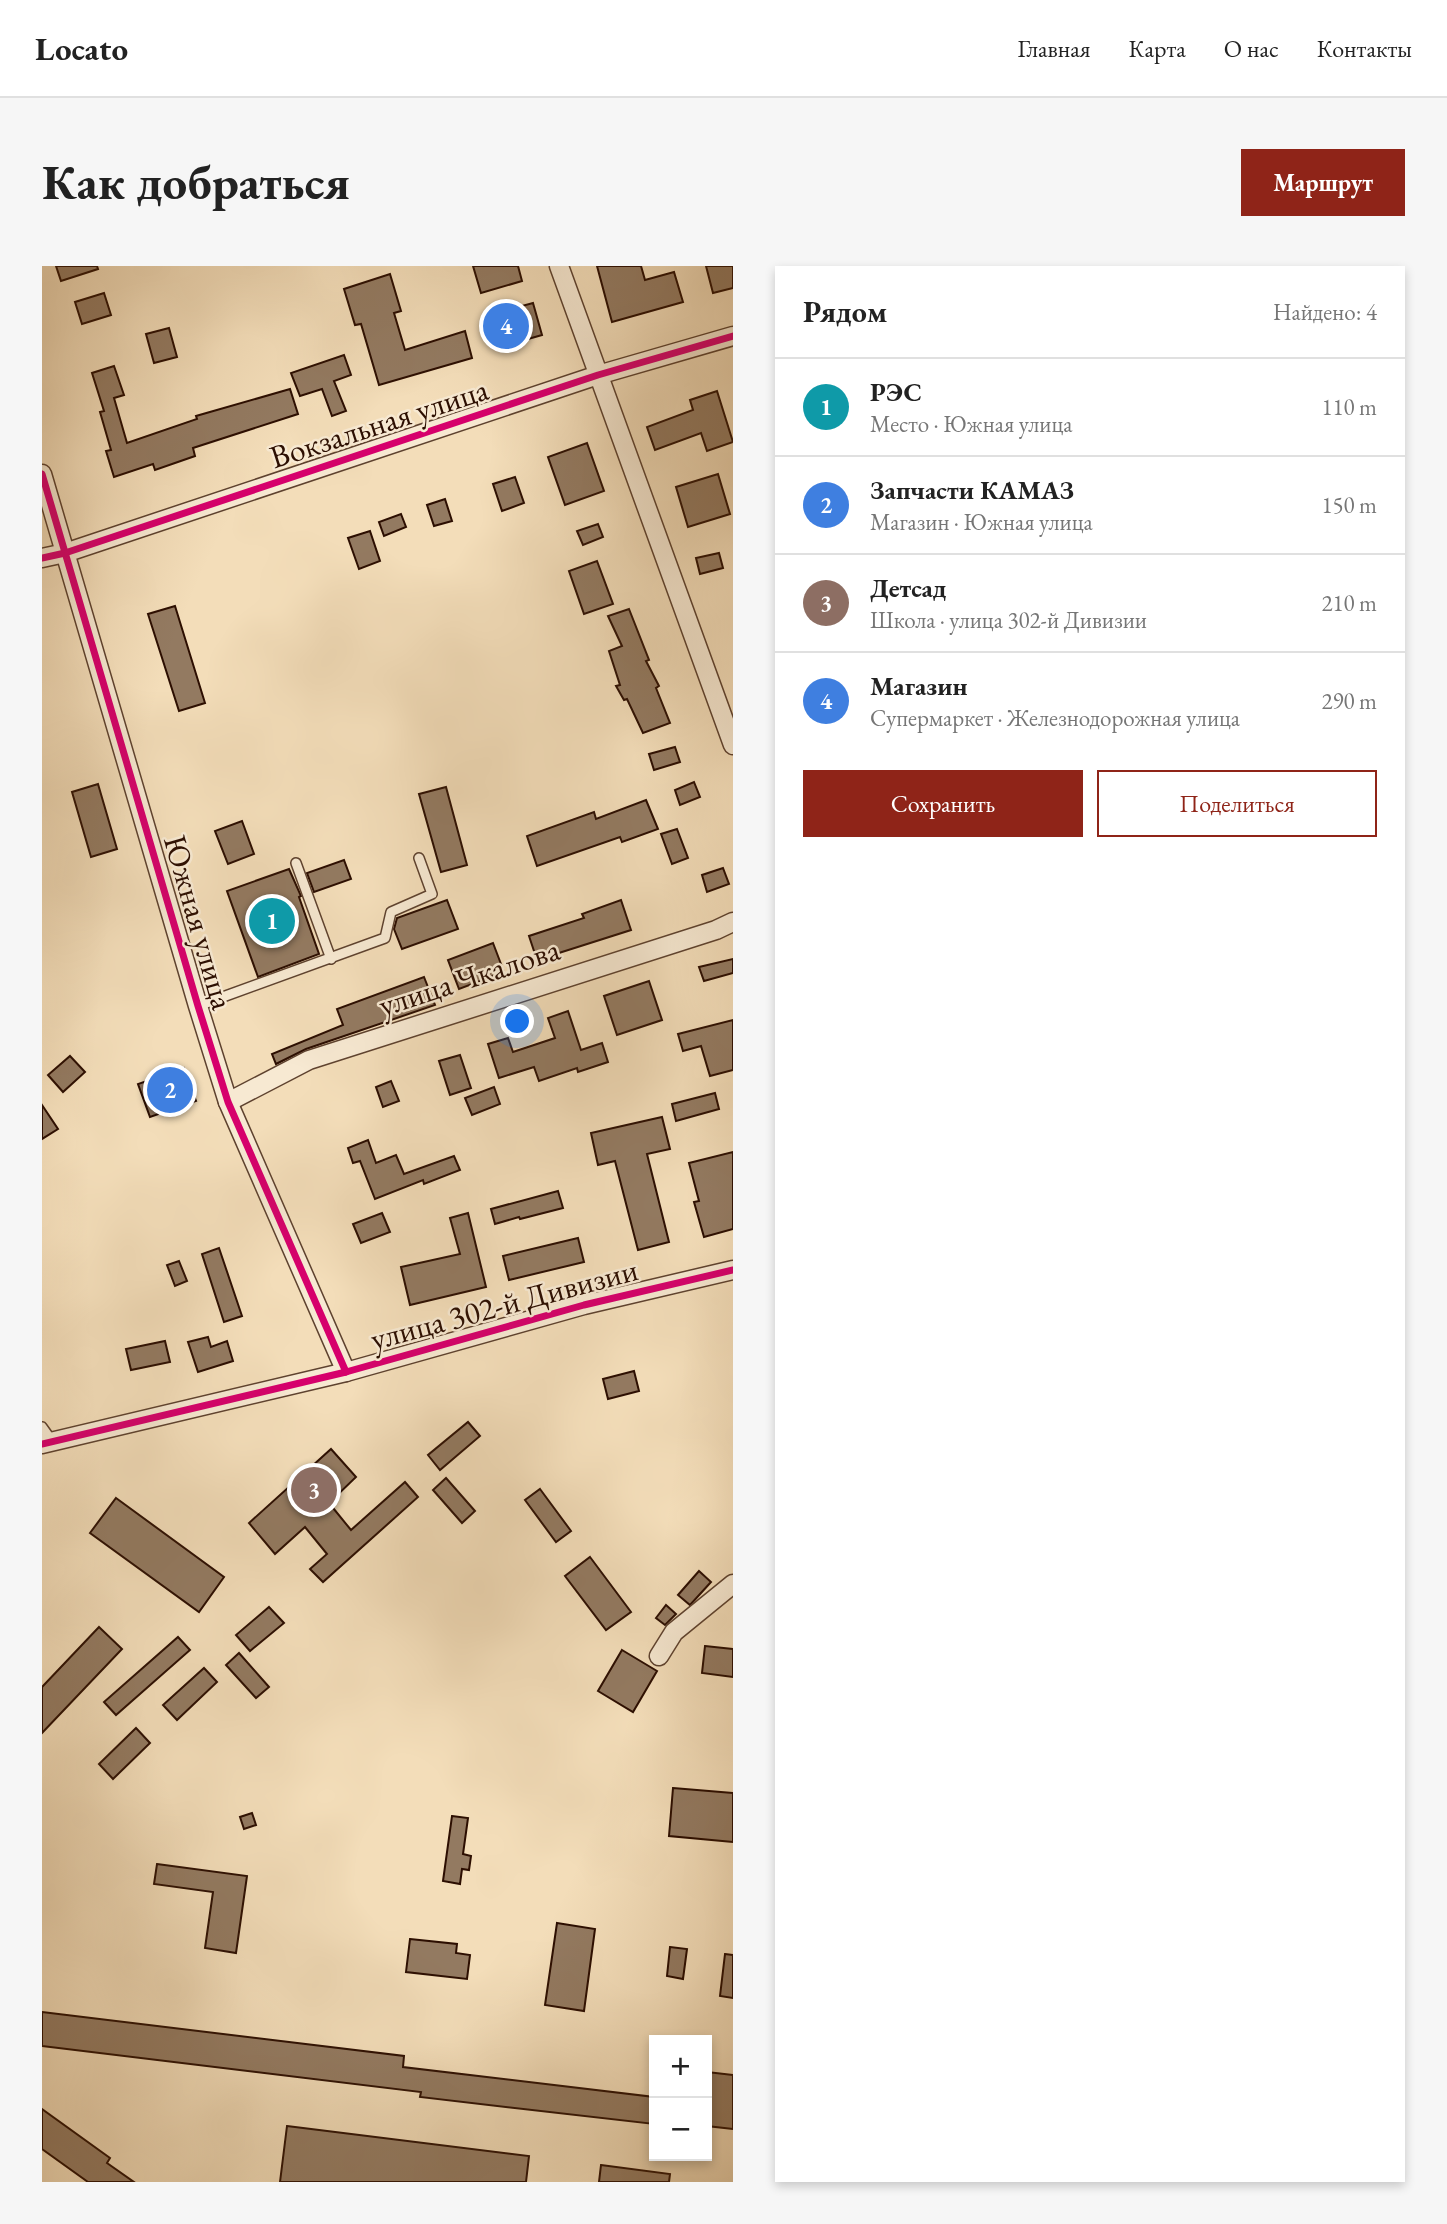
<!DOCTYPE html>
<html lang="ru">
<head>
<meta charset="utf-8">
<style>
  body { margin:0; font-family:"EB Garamond",serif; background:#f6f6f6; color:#222 }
  .controls { position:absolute; right:21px; bottom:21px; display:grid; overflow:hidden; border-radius:0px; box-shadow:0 4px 10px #0003 }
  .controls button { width:63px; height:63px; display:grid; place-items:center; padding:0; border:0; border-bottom:2px solid #e0e0e0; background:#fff; color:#222; font:35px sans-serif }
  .you { position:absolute; left:476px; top:756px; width:24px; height:24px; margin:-18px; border:5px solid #fff; border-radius:50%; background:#1a73e8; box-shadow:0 0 0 10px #1a73e833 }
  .badge { display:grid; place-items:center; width:46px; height:46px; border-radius:50%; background:#8f2418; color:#fff; font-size:23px; font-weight:700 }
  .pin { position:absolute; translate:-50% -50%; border:4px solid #fff; box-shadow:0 2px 7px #0006 }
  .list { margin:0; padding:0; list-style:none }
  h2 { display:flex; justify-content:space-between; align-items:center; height:91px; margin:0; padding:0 28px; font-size:30px }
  h2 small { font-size:23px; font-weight:400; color:#767676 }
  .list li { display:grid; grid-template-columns:46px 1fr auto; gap:21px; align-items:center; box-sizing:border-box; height:98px; padding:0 28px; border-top:2px solid #e0e0e0 }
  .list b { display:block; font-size:26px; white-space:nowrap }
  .list p { margin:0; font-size:23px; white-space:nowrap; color:#767676 }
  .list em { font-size:23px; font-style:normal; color:#767676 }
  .actions { display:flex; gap:14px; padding:21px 28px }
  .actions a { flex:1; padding:16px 0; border:2px solid #8f2418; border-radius:0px; text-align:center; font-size:24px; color:#8f2418 }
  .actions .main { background:#8f2418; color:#fff }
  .map { position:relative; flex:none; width:691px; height:1916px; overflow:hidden; border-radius:0px }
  header { display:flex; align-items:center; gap:42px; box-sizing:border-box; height:98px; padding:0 35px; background:#fff; border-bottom:2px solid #e0e0e0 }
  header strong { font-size:33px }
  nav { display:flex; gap:38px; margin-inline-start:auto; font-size:24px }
  .intro { display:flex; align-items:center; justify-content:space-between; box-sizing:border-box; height:168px; padding:0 42px }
  h1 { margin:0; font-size:49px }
  .button { padding:18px 32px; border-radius:0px; background:#8f2418; color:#fff; font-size:24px; font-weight:700 }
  main { display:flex; gap:42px; padding:0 42px }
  aside { flex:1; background:#fff; border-radius:0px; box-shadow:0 4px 10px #0003 }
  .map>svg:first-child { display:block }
</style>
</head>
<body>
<header>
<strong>Locato</strong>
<nav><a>Главная</a><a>Карта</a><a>О нас</a><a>Контакты</a></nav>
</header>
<div class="intro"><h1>Как добраться</h1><a class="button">Маршрут</a></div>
<main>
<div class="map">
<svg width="691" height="1916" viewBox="0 0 691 1916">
  <rect width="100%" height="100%" fill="#f3ddb9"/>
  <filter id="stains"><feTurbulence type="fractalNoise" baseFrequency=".00286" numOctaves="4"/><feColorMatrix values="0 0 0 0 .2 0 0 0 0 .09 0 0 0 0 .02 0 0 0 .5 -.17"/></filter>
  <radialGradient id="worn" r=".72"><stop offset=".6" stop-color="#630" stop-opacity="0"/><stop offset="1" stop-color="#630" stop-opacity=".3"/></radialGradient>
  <g fill="#937a61" stroke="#2c0e01" stroke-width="2">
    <polygon points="14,0 55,0 56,3 19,15"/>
    <polygon points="431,0 476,0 480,15 439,27"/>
    <polygon points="555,0 599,0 603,14 632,6 641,36 570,56"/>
    <polygon points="664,0 691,0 691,22 671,27"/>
    <polygon points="348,8 359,45 352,47 363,84 423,65 430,92 337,119 319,58 313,59 302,23"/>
    <polygon points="62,27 69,49 40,58 33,36"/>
    <polygon points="491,37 500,69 455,82 446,49"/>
    <polygon points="127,62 135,91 112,97 104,68"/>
    <polygon points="302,89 309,109 292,115 304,145 290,150 280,123 258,130 249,107"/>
    <polygon points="72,100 82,129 72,132 85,177 155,153 154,150 248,123 256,148 151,182 153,190 113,204 111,198 72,211 64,185 69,184 58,146 62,145 50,107"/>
    <polygon points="675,125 691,176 665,185 659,167 613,184 605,161 651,144 648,134"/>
    <polygon points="545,177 562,225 523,239 506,191"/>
    <polygon points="676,208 688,248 646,261 634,221"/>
    <polygon points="473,211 482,237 460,245 451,218"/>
    <polygon points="403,233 410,255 392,260 385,239"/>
    <polygon points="359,248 364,261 342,270 337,256"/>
    <polygon points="556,258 561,271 541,279 535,265"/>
    <polygon points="328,265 338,295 317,303 306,272"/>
    <polygon points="677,287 681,302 658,308 654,292"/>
    <polygon points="555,295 571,338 542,348 527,305"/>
    <polygon points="133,340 163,437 137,445 106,348"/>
    <polygon points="587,343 607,394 604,395 617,420 614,422 628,457 601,467 585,433 582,434 574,420 578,419 567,385 580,380 566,350"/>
    <polygon points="633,481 638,496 612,504 607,488"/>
    <polygon points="652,516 658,531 638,539 633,524"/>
    <polygon points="56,518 75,583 49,591 30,526"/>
    <polygon points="404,521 425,599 399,606 377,528"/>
    <polygon points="604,534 616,563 580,576 578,571 495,600 485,570 552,546 554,553"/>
    <polygon points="200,555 212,588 186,598 173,565"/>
    <polygon points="635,563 646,592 630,598 619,568"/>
    <polygon points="302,594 309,613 272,626 265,607"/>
    <polygon points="681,602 687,618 665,626 660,609"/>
    <polygon points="247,603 259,630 257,631 277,688 216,711 185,625"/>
    <polygon points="405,634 416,663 360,683 352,663 355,652"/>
    <polygon points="579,634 589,664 495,694 487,670 542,652 540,648"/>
    <polygon points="451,677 462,706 417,723 406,694"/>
    <polygon points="691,693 691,707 662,715 657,701"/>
    <polygon points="382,711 393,739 264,783 234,798 230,788 301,759 295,743"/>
    <polygon points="607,715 620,754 575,769 562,730"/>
    <polygon points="526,745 539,784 560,777 566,796 536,806 535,802 497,815 492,801 457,812 446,778 466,772 471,786 513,772 506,752"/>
    <polygon points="691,754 691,804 668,810 659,780 641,785 636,768"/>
    <polygon points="418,789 429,822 408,829 397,795"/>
    <polygon points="28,790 43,806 21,826 6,809"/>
    <polygon points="142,802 154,835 108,851 96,818"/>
    <polygon points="349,815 357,835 341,841 334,821"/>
    <polygon points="452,821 458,838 430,849 423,832"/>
    <polygon points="673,827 677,843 634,855 630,838"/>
    <polygon points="0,839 16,863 0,873"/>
    <polygon points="620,851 628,883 605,888 627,976 596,984 573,895 556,899 549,867"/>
    <polygon points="326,874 334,897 354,889 362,908 412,890 418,904 382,918 381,914 333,933 318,895 311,897 306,882"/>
    <polygon points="691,886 691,963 662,971 652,936 657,935 647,897"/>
    <polygon points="516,925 521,942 478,953 477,951 453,958 449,943"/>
    <polygon points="340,947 348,966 319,977 311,958"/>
    <polygon points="426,947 444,1021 368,1039 359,1001 418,988 408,952"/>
    <polygon points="536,972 542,996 467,1014 461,990"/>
    <polygon points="177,982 200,1050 182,1056 160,988"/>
    <polygon points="137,995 145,1015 133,1020 125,999"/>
    <polygon points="166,1071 169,1081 185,1075 191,1095 156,1106 146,1076"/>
    <polygon points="123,1075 128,1096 89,1104 84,1083"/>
    <polygon points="592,1105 597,1125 566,1133 561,1113"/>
    <polygon points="426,1156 438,1170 398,1204 386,1189"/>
    <polygon points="289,1183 314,1211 287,1237 309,1264 363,1216 376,1231 281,1316 268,1303 285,1288 263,1261 233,1288 207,1257"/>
    <polygon points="404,1212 433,1245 420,1257 391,1224"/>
    <polygon points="498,1223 529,1265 514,1276 483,1234"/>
    <polygon points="74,1232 182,1311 157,1346 48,1267"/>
    <polygon points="548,1291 589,1346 564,1364 523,1310"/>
    <polygon points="657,1305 669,1316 648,1339 636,1329"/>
    <polygon points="624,1339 634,1348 623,1359 614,1352"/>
    <polygon points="227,1341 242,1357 208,1385 194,1369"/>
    <polygon points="57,1361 80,1383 0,1467 0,1421"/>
    <polygon points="136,1371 148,1384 74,1449 62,1436"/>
    <polygon points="663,1380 691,1383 691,1411 660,1407"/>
    <polygon points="580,1384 615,1405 591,1446 556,1425"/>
    <polygon points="197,1387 227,1421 214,1432 184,1399"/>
    <polygon points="162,1402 175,1416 135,1454 121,1439"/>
    <polygon points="94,1462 108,1477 71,1513 57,1498"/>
    <polygon points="631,1522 691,1527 691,1576 627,1570"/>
    <polygon points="210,1547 214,1559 202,1563 198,1551"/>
    <polygon points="410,1550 426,1552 421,1588 429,1590 427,1604 420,1603 418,1618 401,1615"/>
    <polygon points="115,1598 205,1610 194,1687 163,1682 171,1626 112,1618"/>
    <polygon points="515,1657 553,1663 542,1745 503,1739"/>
    <polygon points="368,1673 415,1678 414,1687 428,1689 425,1713 364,1706"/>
    <polygon points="628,1681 645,1683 641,1713 625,1710"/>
    <polygon points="683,1688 691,1689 691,1732 678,1730"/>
    <polygon points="0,1746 362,1790 361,1801 612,1831 612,1858 378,1831 379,1826 0,1780"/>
    <polygon points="665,1806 691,1809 691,1863 665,1860"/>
    <polygon points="0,1843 68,1892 65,1897 92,1916 46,1916 0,1883"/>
    <polygon points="245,1860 487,1890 484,1916 238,1916"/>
    <polygon points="559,1899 628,1908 627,1916 557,1916"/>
  </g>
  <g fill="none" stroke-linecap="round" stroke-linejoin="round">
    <defs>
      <g id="lane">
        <polyline points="254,597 289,693"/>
        <polyline points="156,740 343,672 349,646 390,628 377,592"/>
        <polyline points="0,1161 10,1175"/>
      </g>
      <g id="street">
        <polyline points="517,0 691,479"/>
        <polyline points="0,208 156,740 186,836 304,1106"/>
        <polyline points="0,292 23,287 556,109 691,70"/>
        <polyline points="186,836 267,794 674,664 691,656"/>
        <polyline points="0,1178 304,1106 542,1039 691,1004"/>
        <polyline points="617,1390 632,1366 691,1318"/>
      </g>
    </defs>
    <use href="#lane" stroke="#5e422f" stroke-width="12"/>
    <use href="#street" stroke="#5e422f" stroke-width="21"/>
    <use href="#lane" stroke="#f7e9d2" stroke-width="9"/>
    <use href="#street" stroke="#f7e9d2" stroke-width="18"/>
    <defs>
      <g id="cycleway">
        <polyline points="0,208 156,740 186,836 304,1106"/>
        <polyline points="0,292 23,287 556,109 691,70"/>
        <polyline points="0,1178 304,1106 542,1039 691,1004"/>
      </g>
    </defs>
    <use href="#cycleway" stroke="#f7e9d2" stroke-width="11"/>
    <use href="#cycleway" stroke="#d6006c" stroke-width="7"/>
  </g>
  <g text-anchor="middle" stroke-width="5" stroke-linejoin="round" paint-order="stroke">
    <g font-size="32" fill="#2c0e01" stroke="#f7e9d2">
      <text transform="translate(337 157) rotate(-18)" y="11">Вокзальная улица</text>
      <text transform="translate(157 656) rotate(74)" y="11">Южная улица</text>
      <text transform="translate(427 711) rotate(-18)" y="11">улица Чкалова</text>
      <text transform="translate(462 1038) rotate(-15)" y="11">улица 302-й Дивизии</text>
    </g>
  </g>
  <rect width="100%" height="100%" filter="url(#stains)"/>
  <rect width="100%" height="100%" fill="url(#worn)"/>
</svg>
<div class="controls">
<button>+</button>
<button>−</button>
</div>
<div class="you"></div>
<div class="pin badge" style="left:230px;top:655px;background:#0f9aa8">1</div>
<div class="pin badge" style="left:128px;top:824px;background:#3f7fe0">2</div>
<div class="pin badge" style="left:272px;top:1224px;background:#8d6e63">3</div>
<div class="pin badge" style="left:464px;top:60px;background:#3f7fe0">4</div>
</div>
<aside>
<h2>Рядом<small>Найдено: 4</small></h2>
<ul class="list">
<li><span class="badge" style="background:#0f9aa8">1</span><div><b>РЭС</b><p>Место · Южная улица</p></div><em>110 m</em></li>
<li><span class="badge" style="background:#3f7fe0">2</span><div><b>Запчасти КАМАЗ</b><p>Магазин · Южная улица</p></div><em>150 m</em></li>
<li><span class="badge" style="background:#8d6e63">3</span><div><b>Детсад</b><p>Школа · улица 302-й Дивизии</p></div><em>210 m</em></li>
<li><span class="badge" style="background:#3f7fe0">4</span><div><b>Магазин</b><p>Супермаркет · Железнодорожная улица</p></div><em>290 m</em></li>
</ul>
<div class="actions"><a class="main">Сохранить</a><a>Поделиться</a></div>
</aside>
</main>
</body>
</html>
